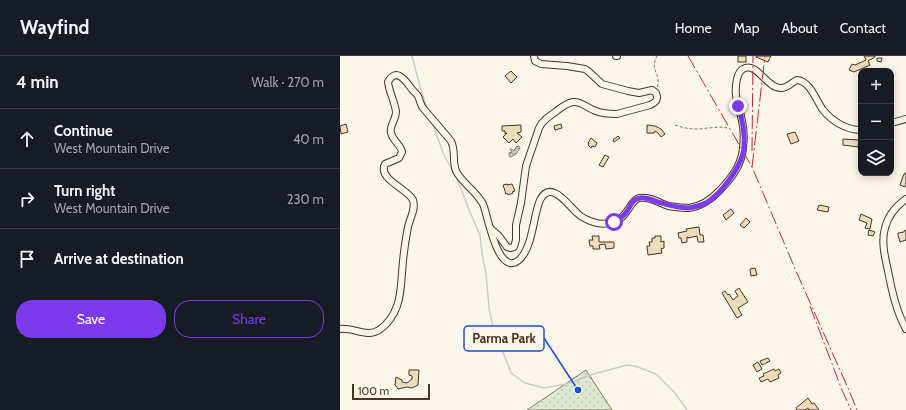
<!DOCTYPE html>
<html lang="en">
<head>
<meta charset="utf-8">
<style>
  body { margin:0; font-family:Cabin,sans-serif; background:#242831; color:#f1f3f6 }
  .controls { position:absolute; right:12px; top:12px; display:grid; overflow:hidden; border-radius:8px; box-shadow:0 2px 10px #0003 }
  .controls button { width:36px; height:36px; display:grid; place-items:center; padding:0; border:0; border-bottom:1px solid #363941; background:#171b24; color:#f1f3f6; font:20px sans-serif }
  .scale { position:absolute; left:12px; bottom:10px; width:78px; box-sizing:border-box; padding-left:4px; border:2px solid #4a3520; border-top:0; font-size:11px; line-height:14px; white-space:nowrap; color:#4a3520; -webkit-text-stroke:3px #fbf6e9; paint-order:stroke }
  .stop { position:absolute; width:12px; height:12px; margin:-9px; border:3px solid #7c3aed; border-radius:50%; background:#fff }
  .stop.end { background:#7c3aed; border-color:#fff; box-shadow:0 1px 4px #0008 }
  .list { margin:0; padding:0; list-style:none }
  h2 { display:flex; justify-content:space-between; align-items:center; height:52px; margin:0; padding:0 16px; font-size:17px }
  h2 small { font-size:13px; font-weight:400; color:#9ea1a6 }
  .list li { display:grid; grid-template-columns:26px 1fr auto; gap:12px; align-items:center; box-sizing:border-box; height:60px; padding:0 16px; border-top:1px solid #363941 }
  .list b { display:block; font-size:15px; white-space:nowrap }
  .list p { margin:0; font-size:13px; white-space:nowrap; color:#9ea1a6 }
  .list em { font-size:13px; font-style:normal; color:#9ea1a6 }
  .actions { display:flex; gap:8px; padding:12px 16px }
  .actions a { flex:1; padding:9px 0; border:1px solid #7c3aed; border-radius:16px; text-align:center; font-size:14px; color:#7c3aed }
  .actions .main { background:#7c3aed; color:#fff }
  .icon { flex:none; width:22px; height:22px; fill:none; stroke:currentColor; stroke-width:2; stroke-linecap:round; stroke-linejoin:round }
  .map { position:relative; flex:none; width:566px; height:354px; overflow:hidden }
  header { display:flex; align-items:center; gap:24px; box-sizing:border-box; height:56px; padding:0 20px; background:#171b24; border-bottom:1px solid #363941 }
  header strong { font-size:19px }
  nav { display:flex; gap:22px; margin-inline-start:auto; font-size:14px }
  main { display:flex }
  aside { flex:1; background:#171b24 }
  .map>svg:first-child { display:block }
</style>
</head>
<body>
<header>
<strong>Wayfind</strong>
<nav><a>Home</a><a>Map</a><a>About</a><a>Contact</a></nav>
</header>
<main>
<aside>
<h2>4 min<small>Walk · 270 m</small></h2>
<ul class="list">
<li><svg class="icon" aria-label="ahead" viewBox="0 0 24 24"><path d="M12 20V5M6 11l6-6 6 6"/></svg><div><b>Continue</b><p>West Mountain Drive</p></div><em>40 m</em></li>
<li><svg class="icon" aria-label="right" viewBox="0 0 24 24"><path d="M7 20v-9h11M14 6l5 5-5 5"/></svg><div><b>Turn right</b><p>West Mountain Drive</p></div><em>230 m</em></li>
<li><svg class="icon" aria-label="arrive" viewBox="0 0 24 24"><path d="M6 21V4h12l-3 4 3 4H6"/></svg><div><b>Arrive at destination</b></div></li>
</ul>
<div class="actions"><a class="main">Save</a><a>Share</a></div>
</aside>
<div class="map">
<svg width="566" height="354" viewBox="0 0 566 354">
  <defs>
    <pattern id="park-dots" width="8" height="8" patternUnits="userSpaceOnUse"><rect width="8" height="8" fill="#dce7d0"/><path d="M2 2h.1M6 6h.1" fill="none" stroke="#bec7b2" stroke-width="1.8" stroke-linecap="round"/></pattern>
    <pattern id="water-rules" width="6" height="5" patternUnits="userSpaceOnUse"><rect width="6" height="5" fill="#c9cecd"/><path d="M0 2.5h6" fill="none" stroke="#a5a8a6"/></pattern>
  </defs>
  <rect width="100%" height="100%" fill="#fbf6e9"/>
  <polygon fill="url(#park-dots)" stroke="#887966" points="246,314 272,354 187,354"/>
  <polygon fill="url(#water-rules)" stroke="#887966" points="179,90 180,92 176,98 171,101 169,100 169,97 172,96 170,93 172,93 174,95 176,91"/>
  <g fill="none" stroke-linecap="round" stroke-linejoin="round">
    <g stroke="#c9cecd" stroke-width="1.5">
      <polyline points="72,0 81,34 88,54"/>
      <polyline points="93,69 104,99 115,119 122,135 129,154 140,179 142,198 146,217 149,252 155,280 163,296 171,317 185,327 204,332 226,328 254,318 287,309 295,310 316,318 335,337 347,354"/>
    </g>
  </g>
  <g fill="#ecdcbc" stroke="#4a3520">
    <rect x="398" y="0" width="8" height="6"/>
    <polygon points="416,0 431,0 428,6 416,1"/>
    <polygon points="524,0 535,0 535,1 528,5 530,9 514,16 509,14 512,8 515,9 526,4"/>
    <polygon points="537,2 542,2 541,6 537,5"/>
    <polygon points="171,15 177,21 171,27 165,20"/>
    <polygon points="6,68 8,76 1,78 0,70"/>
    <polygon points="221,68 222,72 215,74 214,70"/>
    <polygon points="181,69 181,76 177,77 182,81 176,87 173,83 169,87 163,81 167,77 165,78 165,75 162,75 162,70"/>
    <polygon points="307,69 315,70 321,73 325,78 321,81 318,77 315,75 314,77 307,77"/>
    <polygon points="455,76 459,85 451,88 447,78"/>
    <polygon points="278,80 280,82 274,86 273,84"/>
    <polygon points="251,82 257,87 255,91 252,90 251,92 248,89 249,87 248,87"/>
    <polygon points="503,83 519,84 518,91 503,89"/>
    <polygon points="265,99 269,101 263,111 259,109"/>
    <polygon points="566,116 566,127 565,131 560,129 564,118 565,118"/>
    <polygon points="167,128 167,129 172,128 175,135 172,136 173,137 168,139 167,137 166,138 163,129"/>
    <polygon points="479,149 489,151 488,156 477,154"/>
    <polygon points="391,153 394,157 386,164 383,159"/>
    <polygon points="521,158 532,163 530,173 525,172 527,167 519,164"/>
    <polygon points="406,162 410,166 404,172 400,169"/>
    <polygon points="359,171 360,179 363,179 364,186 358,186 357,180 348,182 348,181 347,181 347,186 342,187 341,182 339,182 338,177 347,175 346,173"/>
    <polygon points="529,174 535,176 533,180 528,179"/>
    <polygon points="566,174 566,184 560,186 558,179 558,177 564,176 564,175"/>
    <polygon points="252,180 259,180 259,186 274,186 274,192 266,193 265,188 259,189 260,193 253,193 253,190 250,190 249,184 253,184"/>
    <polygon points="315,180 321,180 321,186 324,185 324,192 321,193 322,197 308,199 307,190 310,190 309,186 312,186 312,182 315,182"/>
    <polygon points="415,212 417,219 411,220 410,213"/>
    <polygon points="399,232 408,246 398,252 402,259 397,262 382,237 385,235 388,239 389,238 393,244 398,240 395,235"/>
    <polygon points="428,302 430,305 422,309 420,305"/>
    <polygon points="418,306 422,313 417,316 413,309"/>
    <polygon points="434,313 435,315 439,313 441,317 438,319 439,322 430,326 428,323 421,326 419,322 424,320 423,318"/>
    <polygon points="69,314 79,314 78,329 72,332 67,331 58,333 55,329 56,321 62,324 62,326 67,327 72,323 72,320 69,319"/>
    <polygon points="468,342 472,348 474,347 479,354 469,354 468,352 465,354 457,354 456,352"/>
  </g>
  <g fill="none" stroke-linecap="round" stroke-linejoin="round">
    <defs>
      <g id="minor">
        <polyline points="276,0 277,0"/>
        <polyline points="551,67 566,63"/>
        <path d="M566,143C556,150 548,160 545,172C541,186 545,201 548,215C552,235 556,255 566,273"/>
        <path d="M151,173L159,180L167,191L170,192L174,191L176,184V169L181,147L186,110L199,72C202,65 208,61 214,57C219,53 226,47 233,46C242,45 248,53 256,55C263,58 270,58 277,58L310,49C315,47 319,44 316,37L312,34L299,37L288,35L262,28L248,15L245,13L227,10L201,8L195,5L194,0"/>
        <path d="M0,273C13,271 27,282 39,274C47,269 54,259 57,250C61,239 61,228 62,217C63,202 65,186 68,171C70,162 76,153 73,144C68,133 37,123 45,108L59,102L62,96C61,89 53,85 51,77C49,71 56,63 56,56C55,46 49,36 48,26C56,11 65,24 71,32C73,35 76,37 78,40C80,44 80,48 83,52L111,85C116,95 112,105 116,115C122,127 136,135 143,148C148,159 158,226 181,202C193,188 193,161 200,144C211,123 228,149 237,157C241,161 247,164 253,166C265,170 280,167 287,155C291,150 293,144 299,142C309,140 320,147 328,150C335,151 342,152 349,152C362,150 372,143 380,134C391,123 402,108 403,92C404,83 404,73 402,65C399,48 393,41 397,23C398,19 399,15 403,13C417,5 427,33 441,32C448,32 452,26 457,24C470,25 476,44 483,54C492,65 506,74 521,74"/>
      </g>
    </defs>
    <use href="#minor" stroke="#4a3520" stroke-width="8"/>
    <g stroke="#7f6f5c" stroke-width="1" stroke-dasharray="3 2" stroke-linecap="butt">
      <path d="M317,31C322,19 309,14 317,0"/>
      <path d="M335,69C346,73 356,74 367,72C374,72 380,70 387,72"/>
    </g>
    <use href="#minor" stroke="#fbf6e9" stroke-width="6"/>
    <g stroke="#c62828" stroke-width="1" stroke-dasharray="14 3 2 3" stroke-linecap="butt">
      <polyline points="348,0 412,111 456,215 508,332 517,354"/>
      <polyline points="412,95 413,0"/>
      <polyline points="412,111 425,0"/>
      <polyline points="470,250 502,334 511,354"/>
    </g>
  </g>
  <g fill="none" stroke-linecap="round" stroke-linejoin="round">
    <path stroke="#7c3aed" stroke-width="5" d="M274,166C278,164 281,162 284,159C290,153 291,143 300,142C307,141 312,144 318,146C328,149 337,152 348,152C354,151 360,150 366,147C382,137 401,111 404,93C405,78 403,64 398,50"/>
  </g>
  <path fill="none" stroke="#1d4ed8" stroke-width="1.5" d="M238 334L204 282"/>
  <circle fill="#1d4ed8" stroke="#fbf6e9" stroke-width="1.5" cx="238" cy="334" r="4"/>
  <rect fill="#fbf6e9" stroke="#1d4ed8" stroke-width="1.5" x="124" y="270" width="80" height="25" rx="4"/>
  <g font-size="13" text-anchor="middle" font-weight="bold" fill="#4a3520">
    <text x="164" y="287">Parma Park</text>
  </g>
</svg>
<div class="controls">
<button>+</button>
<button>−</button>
<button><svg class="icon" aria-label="layers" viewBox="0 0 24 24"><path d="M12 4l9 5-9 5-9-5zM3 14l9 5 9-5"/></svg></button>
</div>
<div class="scale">100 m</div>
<div class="stop" style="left:274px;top:166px"></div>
<div class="stop end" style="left:398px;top:50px"></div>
</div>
</main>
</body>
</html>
